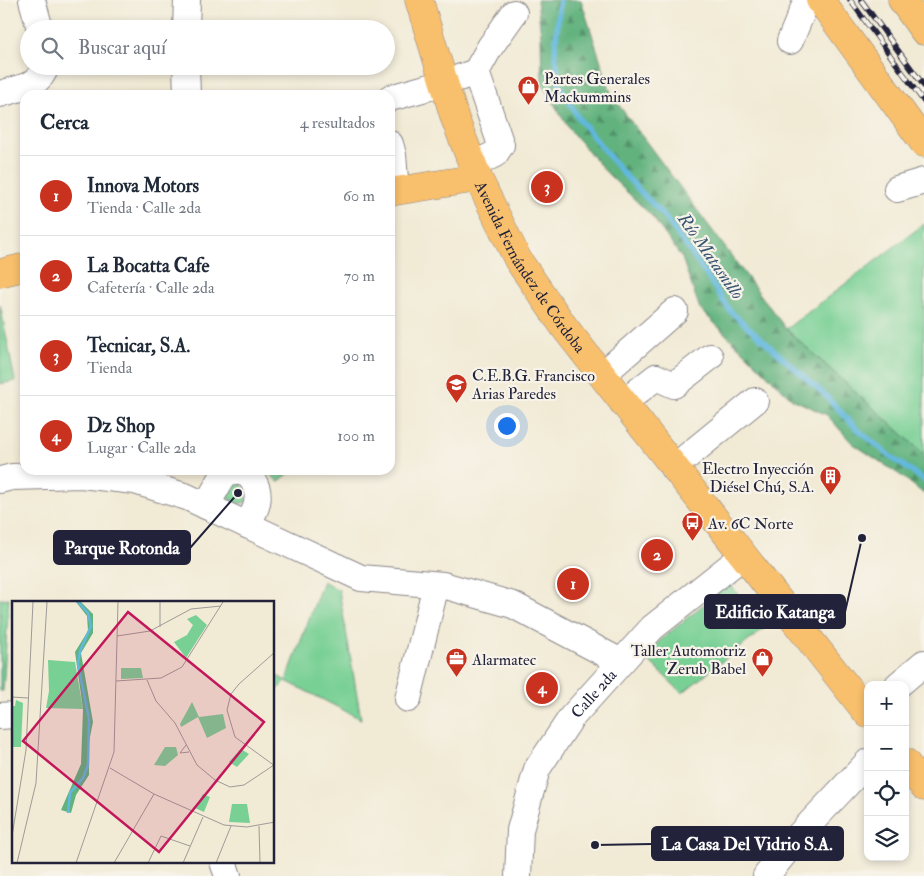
<!DOCTYPE html>
<html lang="es">
<head>
<meta charset="utf-8">
<style>
  body { margin:0; font-family:"IM FELL Double Pica",serif; background:#f2f2f3; color:#1f2937 }
  .controls { position:absolute; right:15px; bottom:15px; display:grid; overflow:hidden; border-radius:10px; box-shadow:0 2px 8px #0003 }
  .controls button { width:45px; height:45px; display:grid; place-items:center; padding:0; border:0; border-bottom:1px solid #e0e1e3; background:#fff; color:#1f2937; font:25px sans-serif }
  .you { position:absolute; left:506px; top:425px; width:18px; height:18px; margin:-12px; border:4px solid #fff; border-radius:50%; background:#1a73e8; box-shadow:0 0 0 8px #1a73e833 }
  .badge { display:grid; place-items:center; width:32px; height:32px; border-radius:50%; background:#c8321e; color:#fff; font-size:16px; font-weight:700 }
  .pin { position:absolute; translate:-50% -50%; border:2px solid #fff; box-shadow:0 1px 5px #0006 }
  .list { margin:0; padding:0; list-style:none }
  h2 { display:flex; justify-content:space-between; align-items:center; height:65px; margin:0; padding:0 20px; font-size:21px }
  h2 small { font-size:16px; font-weight:400; color:#747a83 }
  .list li { display:grid; grid-template-columns:32px 1fr auto; gap:15px; align-items:center; box-sizing:border-box; height:80px; padding:0 20px; border-top:1px solid #e0e1e3 }
  .list b { display:block; font-size:19px; white-space:nowrap }
  .list p { margin:0; font-size:16px; white-space:nowrap; color:#747a83 }
  .list em { font-size:16px; font-style:normal; color:#747a83 }
  .icon { flex:none; width:28px; height:28px; fill:none; stroke:currentColor; stroke-width:2; stroke-linecap:round; stroke-linejoin:round }
  .map { position:relative; flex:none; width:924px; height:876px; overflow:hidden }
  .search { position:absolute; background:#fff; box-shadow:0 2px 8px #0003; left:20px; top:20px; width:375px; height:55px; display:flex; align-items:center; gap:12px; box-sizing:border-box; padding:0 18px; border-radius:28px; color:#747a83; font-size:19px }
  .panel { position:absolute; background:#fff; box-shadow:0 2px 8px #0003; left:20px; top:90px; width:375px; height:385px; border-radius:15px }
  .map>svg:first-child { display:block }
</style>
</head>
<body>
<div class="map">
<svg width="924" height="876" viewBox="0 0 924 876">
  <defs>
    <pattern id="forest-firs" width="22" height="20" patternUnits="userSpaceOnUse" patternTransform="scale(1.25)"><rect width="22" height="20" fill="#62b27e"/><path d="M5 1l3.5 6h-7zM16 11l3.5 6h-7z" fill="#509068"/></pattern>
    <pattern id="park-crowns" width="20" height="18" patternUnits="userSpaceOnUse" patternTransform="scale(1.25)"><rect width="20" height="18" fill="#79d095"/><path d="M2 6a3 3 0 1 1 6 0M12 15a3 3 0 1 1 6 0" fill="none" stroke="#68b281"/></pattern>
  </defs>
  <rect width="100%" height="100%" fill="#f7f3e8"/>
  <filter id="ink" filterUnits="userSpaceOnUse"><feTurbulence type="fractalNoise" baseFrequency=".02" numOctaves="2"/><feDisplacementMap in="SourceGraphic" scale="10" xChannelSelector="R" yChannelSelector="G"/><feConvolveMatrix kernelMatrix="1 2 1 2 8 2 1 2 1" color-interpolation-filters="sRGB"/></filter>
  <filter id="wash" filterUnits="userSpaceOnUse"><feTurbulence type="fractalNoise" baseFrequency=".0096" numOctaves="4" result="noise"/><feDisplacementMap in="SourceGraphic" scale="20" xChannelSelector="R" yChannelSelector="G"/><feGaussianBlur stdDeviation="1.12" result="paint"/><feColorMatrix in="noise" values="0 0 0 0 0 0 0 0 0 0 0 0 0 0 0 0 0 1.4 0 .05"/><feComposite in="paint" operator="in"/></filter>
  <g filter="url(#wash)">
    <rect width="100%" height="100%" fill="#f1ead5"/>
    <g fill="#79d095" stroke="#4e7968">
      <polygon points="924,224 924,454 786,329"/>
      <polygon points="0,304 15,381 0,384"/>
      <polygon points="267,470 293,470 278,482"/>
      <polygon points="323,581 339,590 361,719 286,681 274,693 274,674 286,681"/>
      <polygon points="729,583 765,628 682,693 643,655"/>
      <polygon points="9,598 3,691 0,691 0,599"/>
    </g>
    <polygon fill="url(#forest-firs)" stroke="#426a5c" points="537,0 581,0 612,96 786,329 924,454 924,494 903,477 852,443 827,415 792,399 700,309 682,258 651,215 607,173 569,129 542,84 541,35"/>
    <path fill="url(#park-crowns)" stroke="#4e7968" d="M240,479L247,501L243,503L235,504C227,500 226,496 226,487Z"/>
    <g fill="none" stroke-linecap="round" stroke-linejoin="round">
      <polyline stroke="#61b7de" stroke-width="5.5" points="560,0 555,50 559,84 579,119 621,171 664,216 699,264 730,311 824,394 857,429 891,457 924,480"/>
    </g>
  </g>
  <g filter="url(#ink)">
    <g fill="none" stroke-linecap="round" stroke-linejoin="round">
      <defs>
        <g id="minor">
          <polyline points="32,0 40,29"/>
          <polyline points="186,29 187,0"/>
          <polyline points="790,41 807,0"/>
          <polyline points="186,66 187,95"/>
          <polyline points="476,72 490,47 514,13"/>
          <path d="M0,94C18,88 40,87 46,66"/>
          <polyline points="390,98 444,83 476,72 501,145 495,154 473,165"/>
          <polyline points="390,144 393,155 396,191"/>
          <polyline points="897,189 924,181"/>
          <polyline points="602,375 675,311"/>
          <polyline points="623,403 656,377 674,385 710,357"/>
          <polyline points="673,468 755,401"/>
          <polyline points="0,480 12,477 81,475 135,481 187,497 361,578 443,585 513,605 621,662"/>
          <path d="M206,506L223,476C227,474 231,472 235,472C252,470 260,489 257,503C256,510 251,518 247,525"/>
          <polyline points="898,685 924,663"/>
          <polyline points="408,699 436,585"/>
          <polyline points="0,716 14,715"/>
          <polyline points="223,862 228,876"/>
          <path id="s1" d="M518,876L520,830L537,769L571,718L652,628L743,556"/>
          <polyline points="766,876 801,833 868,762"/>
        </g>
        <g id="major">
          <path id="s2" d="M419,0L455,119L478,178L518,260L565,328L868,714"/>
          <polyline points="820,0 924,143"/>
          <polyline points="902,0 924,31"/>
          <polyline points="390,192 478,178"/>
          <polyline points="0,273 25,267"/>
          <polyline points="905,762 924,787"/>
        </g>
      </defs>
      <use href="#minor" stroke="#8a8688" stroke-width="28"/>
      <use href="#major" stroke="#8a8688" stroke-width="29"/>
      <use href="#minor" stroke="#fff" stroke-width="26"/>
      <use href="#major" stroke="#f8bf6c" stroke-width="28"/>
      <defs>
        <g id="rail">
          <polyline points="850,0 924,102"/>
          <polyline points="861,0 924,86"/>
        </g>
      </defs>
      <use href="#rail" stroke="#22223b" stroke-width="5.5"/>
      <use href="#rail" stroke="#f7f3e8" stroke-width="4" stroke-dasharray="11" stroke-linecap="butt"/>
    </g>
  </g>
  <defs>
    <symbol id="shop-pin" viewBox="-11 -11 22 30"><path d="M0 17L-7.5 6A9.5 9.5 0 1 1 7.5 6Z" fill="#c8321e" stroke="#f7f3e8"/><path d="M-5-2.5h2.3a2.7 3.5 0 0 1 5.4 0H5L5.5 6h-11ZM-1.5-2.5h3a1.5 2.3 0 0 0-3 0Z" fill="#fff"/></symbol>
    <symbol id="school-pin" viewBox="-11 -11 22 30"><path d="M0 17L-7.5 6A9.5 9.5 0 1 1 7.5 6Z" fill="#c8321e" stroke="#f7f3e8"/><path d="M0-5L7-2L0 1L-7-2ZM-4 1L0 2.5L4 1V4Q0 6-4 4Z" fill="#fff"/></symbol>
    <symbol id="building-pin" viewBox="-11 -11 22 30"><path d="M0 17L-7.5 6A9.5 9.5 0 1 1 7.5 6Z" fill="#c8321e" stroke="#f7f3e8"/><path d="M-4-6H4V6H1V3H-1V6H-4ZM-2.5-4.3h1.7v1.8h-1.7ZM.8-4.3h1.7v1.8H.8ZM-2.5-1h1.7V.8h-1.7ZM.8-1h1.7V.8H.8Z" fill="#fff"/></symbol>
    <symbol id="bus-pin" viewBox="-11 -11 22 30"><path d="M0 17L-7.5 6A9.5 9.5 0 1 1 7.5 6Z" fill="#c8321e" stroke="#f7f3e8"/><path d="M-5-6H5V4H4V6H2V4H-2V6H-4V4H-5ZM-3.5-4V0h7V-4ZM-3.5 1.2v1.5H-2V1.2ZM2 1.2v1.5H3.5V1.2Z" fill="#fff"/></symbol>
    <symbol id="office-pin" viewBox="-11 -11 22 30"><path d="M0 17L-7.5 6A9.5 9.5 0 1 1 7.5 6Z" fill="#c8321e" stroke="#f7f3e8"/><path d="M-6-3h4V-5.5h4V-3h4V5H-6ZM-1-4.5V-3h2v-1.5ZM-6 0V1H6V0Z" fill="#fff"/></symbol>
  </defs>
  <g fill-rule="evenodd">
    <use href="#shop-pin" x="516" y="74" width="25" height="34"/>
    <use href="#school-pin" x="444" y="372" width="25" height="34"/>
    <use href="#building-pin" x="818" y="464" width="25" height="34"/>
    <use href="#bus-pin" x="680" y="510" width="25" height="34"/>
    <use href="#office-pin" x="444" y="646" width="25" height="34"/>
    <use href="#shop-pin" x="750" y="646" width="25" height="34"/>
  </g>
  <g text-anchor="middle" stroke-width="4.5" stroke-linejoin="round" paint-order="stroke">
    <g font-size="16" fill="#22223b" stroke="#f7f3e8" text-anchor="start">
      <text x="544" y="84">Partes Generales<tspan x="544" dy="18">Mackummins</tspan></text>
      <text x="472" y="381">C.E.B.G. Francisco<tspan x="472" dy="18">Arias Paredes</tspan></text>
      <text x="814" y="474" text-anchor="end">Electro Inyección<tspan x="814" dy="18">Diésel Chú, S.A.</tspan></text>
      <text x="708" y="529">Av. 6C Norte</text>
      <text x="746" y="656" text-anchor="end">Taller Automotriz<tspan x="746" dy="18">Zerub Babel</tspan></text>
      <text x="472" y="665">Alarmatec</text>
    </g>
    <g font-size="16" fill="#22223b" stroke="#f7f3e8">
      <text dy="6" stroke="none"><textPath href="#s2" startOffset="291">Avenida Fernández de Córdoba</textPath></text>
      <text dy="6" stroke="none"><textPath href="#s1" startOffset="204">Calle 2da</textPath></text>
    </g>
    <g font-size="18" font-style="italic" fill="#385674" stroke="#f7f3e8">
      <text transform="translate(711 256) rotate(55)" y="6">Río Matasnillo</text>
    </g>
  </g>
  <g transform="translate(12 601)">
    <rect width="262" height="262" fill="#f1ead5"/>
    <path d="M184,14L195,24L174,57L162,41L175,34L181,24L175,18ZM36,59L63,61L71,108L34,107L37,90ZM109,67H129L131,77L109,78ZM4,99L11,102L9,146H0V105H3ZM180,101L187,116L211,113L214,127L195,137L186,116L169,126L168,123ZM153,146H164L166,154L153,165L142,164ZM229,148L237,153L225,166L217,161ZM191,193L198,196L192,211L183,207ZM220,203H235L238,222L217,221Z" fill="#79d095"/>
    <path d="M64,1H69L81,13V32L69,52L81,121L77,141V174L64,194L59,212L49,209L69,163L71,108L63,51L76,30L75,15Z" fill="#62b27e"/>
    <path fill="none" stroke="#61b7de" stroke-width="2.5" d="M56,212L58,192L71,177L76,164L77,118L66,63L68,50L79,25L76,12L66,1"/>
    <path fill="none" stroke="#9e9a97" stroke-width="1" d="M148,1V26M105,35L138,30L179,8L209,5M263,51L227,83L219,93L215,109L223,136L263,165M135,79L144,100L163,122L185,164L203,179L218,186L232,184L262,164M104,80L149,77L170,66L211,1M0,96L16,97M174,144L168,152L177,151M98,167L142,193L212,224L235,226L263,221M247,225L248,262M0,235L14,149L21,1M5,262L24,182L35,1M64,262L102,151L106,1M102,262L142,193M136,262L149,235L178,245M171,262L191,216M204,262L219,225"/>
    <path fill="#c2185b" fill-opacity="0.15" stroke="#c2185b" stroke-width="2.5" d="M116,11L252,121L147,251L11,140Z"/>
    <rect width="262" height="262" fill="none" stroke="#22223b" stroke-width="2.5"/>
  </g>
  <path fill="none" stroke="#22223b" stroke-width="2" d="M238 493L190 548M862 538L845 612M595 845L652 844"/>
  <g fill="#22223b" stroke="#f7f3e8" stroke-width="2">
    <circle cx="238" cy="493" r="5"/>
    <circle cx="862" cy="538" r="5"/>
    <circle cx="595" cy="845" r="5"/>
  </g>
  <g fill="#22223b" stroke="#22223b" stroke-width="2">
    <rect x="54" y="531" width="136" height="33" rx="5"/>
    <rect x="705" y="595" width="140" height="33" rx="5"/>
    <rect x="652" y="827" width="191" height="33" rx="5"/>
  </g>
  <g font-size="18" text-anchor="middle" font-weight="bold" fill="#fff">
    <text x="122" y="554">Parque Rotonda</text>
    <text x="775" y="618">Edificio Katanga</text>
    <text x="747" y="850">La Casa Del Vidrio S.A.</text>
  </g>
</svg>
<div class="controls">
<button>+</button>
<button>−</button>
<button><svg class="icon" aria-label="locate" viewBox="0 0 24 24"><circle cx="12" cy="12" r="6"/><path d="M12 2v4M12 18v4M2 12h4M18 12h4"/></svg></button>
<button><svg class="icon" aria-label="layers" viewBox="0 0 24 24"><path d="M12 4l9 5-9 5-9-5zM3 14l9 5 9-5"/></svg></button>
</div>
<div class="you"></div>
<div class="pin badge" style="left:573px;top:584px">1</div>
<div class="pin badge" style="left:657px;top:555px">2</div>
<div class="pin badge" style="left:547px;top:187px">3</div>
<div class="pin badge" style="left:542px;top:688px">4</div>
<div class="search"><svg class="icon" aria-label="search" viewBox="0 0 24 24"><circle cx="10" cy="10" r="6"/><path d="M15 15l6 6"/></svg>Buscar aquí</div>
<section class="panel">
<h2>Cerca<small>4 resultados</small></h2>
<ul class="list">
<li><span class="badge">1</span><div><b>Innova Motors</b><p>Tienda · Calle 2da</p></div><em>60 m</em></li>
<li><span class="badge">2</span><div><b>La Bocatta Cafe</b><p>Cafetería · Calle 2da</p></div><em>70 m</em></li>
<li><span class="badge">3</span><div><b>Tecnicar, S.A.</b><p>Tienda</p></div><em>90 m</em></li>
<li><span class="badge">4</span><div><b>Dz Shop</b><p>Lugar · Calle 2da</p></div><em>100 m</em></li>
</ul>
</section>
</div>
</body>
</html>
